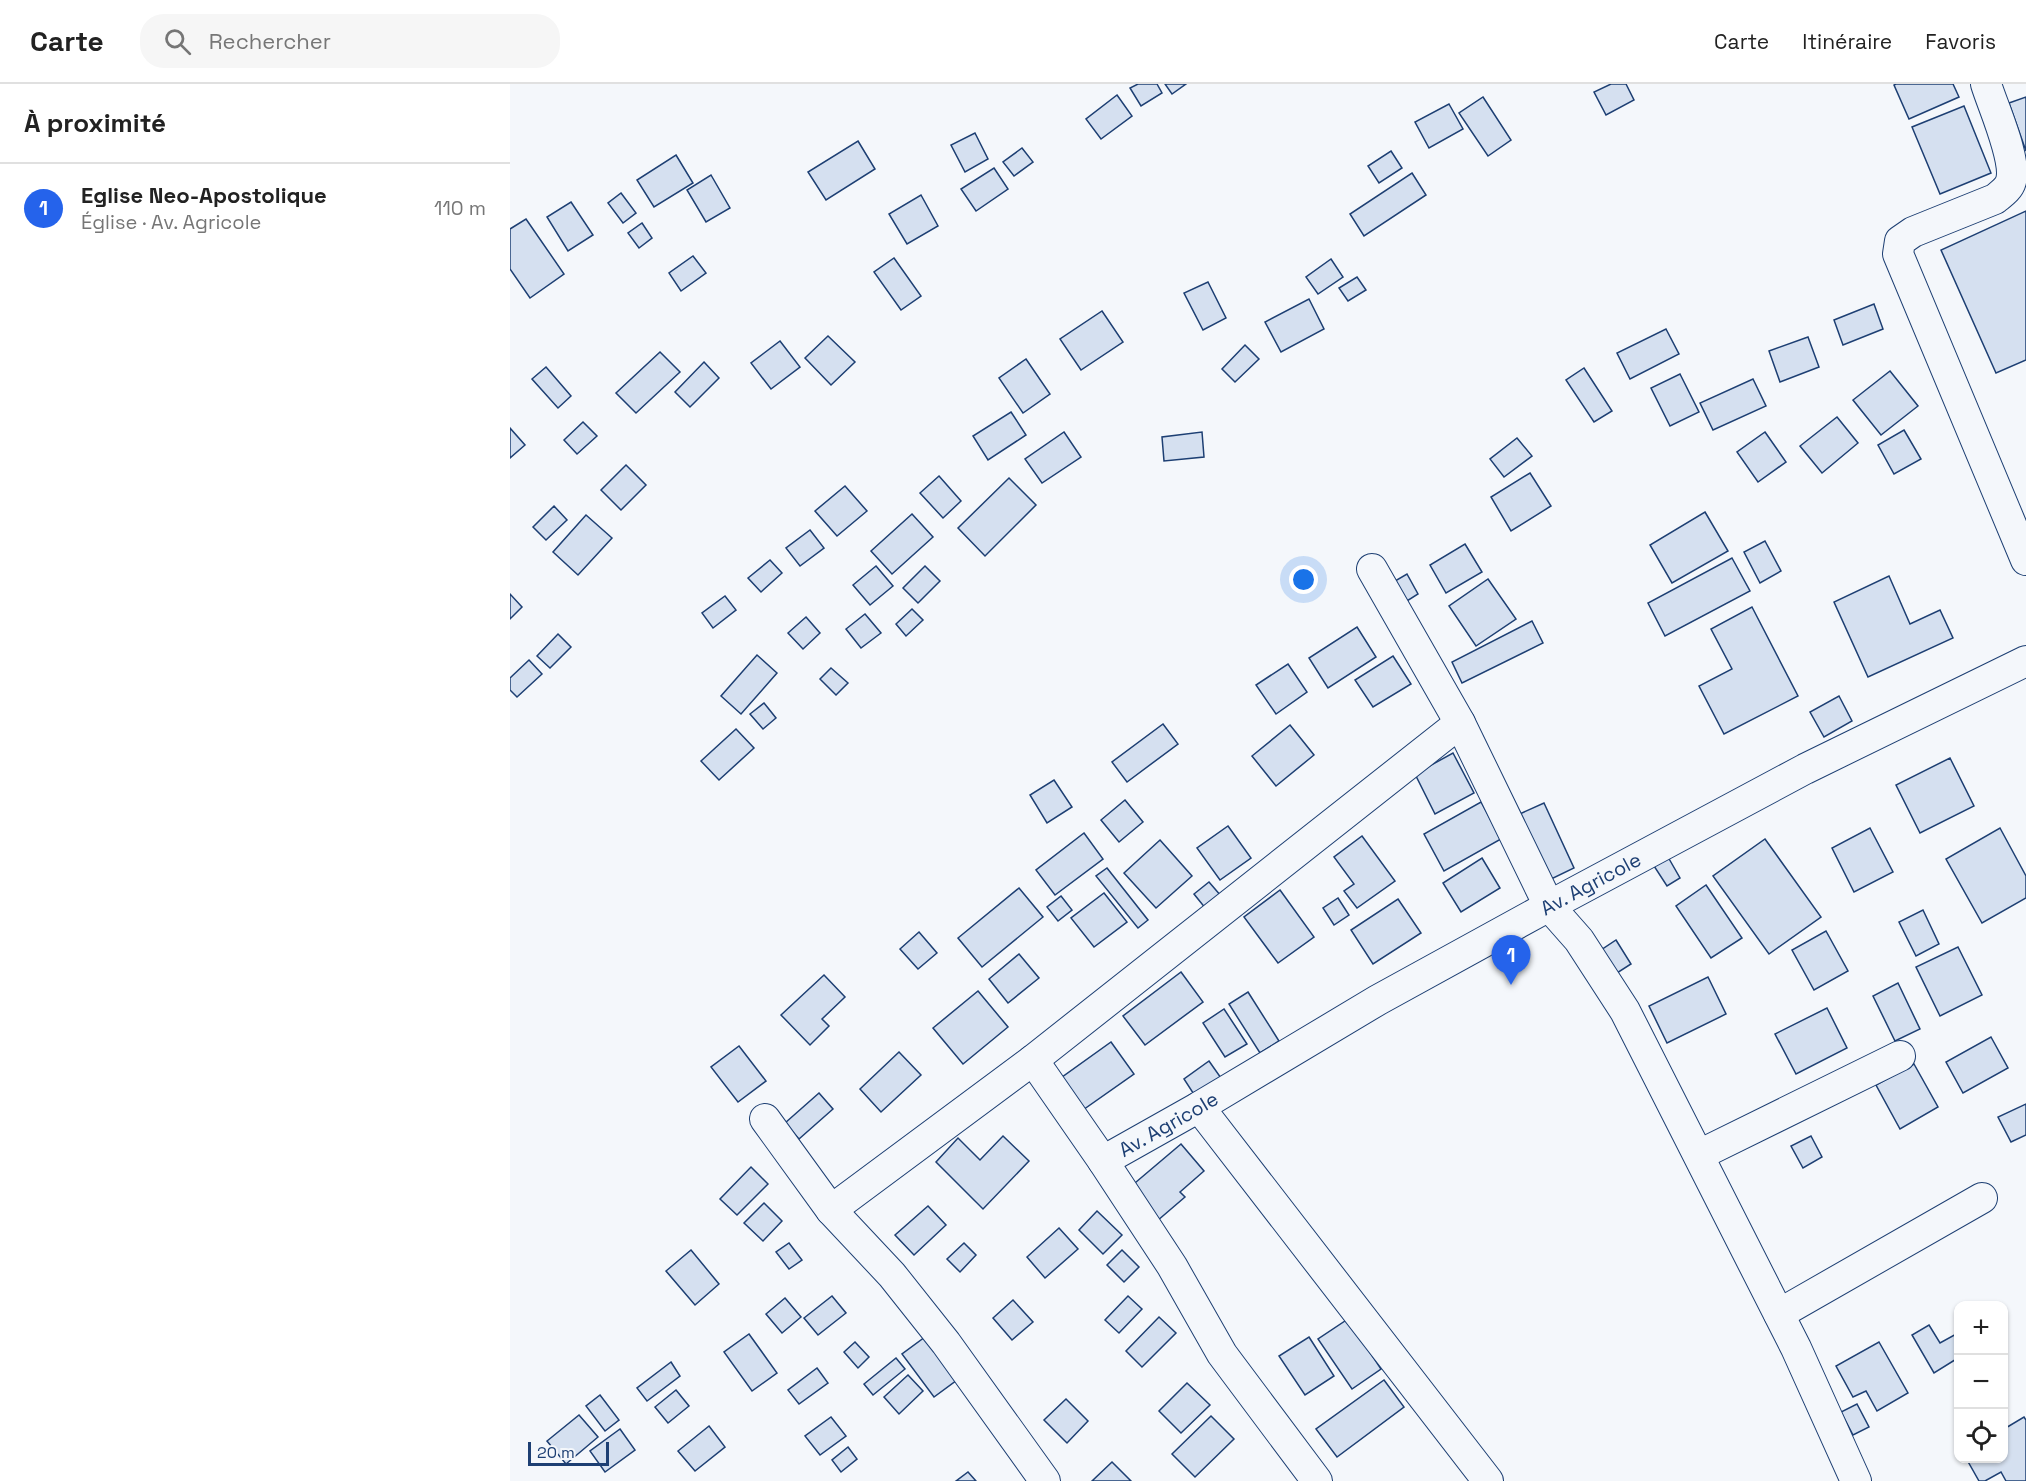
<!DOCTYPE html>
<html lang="fr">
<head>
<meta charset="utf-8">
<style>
  body { margin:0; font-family:"Space Grotesk",sans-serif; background:#f6f6f6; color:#222 }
  .controls { position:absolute; right:18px; bottom:18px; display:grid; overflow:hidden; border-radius:12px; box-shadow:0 2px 4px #0004 }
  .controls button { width:54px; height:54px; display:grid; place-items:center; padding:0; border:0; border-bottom:2px solid #e0e0e0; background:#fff; color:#222; font:30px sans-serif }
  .scale { position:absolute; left:18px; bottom:15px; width:81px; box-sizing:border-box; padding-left:6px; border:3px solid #1d3f73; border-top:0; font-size:16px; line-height:21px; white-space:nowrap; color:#1d3f73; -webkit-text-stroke:4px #f4f7fb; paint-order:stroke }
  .you { position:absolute; left:794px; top:496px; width:21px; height:21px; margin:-15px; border:4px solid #fff; border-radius:50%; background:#1a73e8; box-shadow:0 0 0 9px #1a73e833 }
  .badge { display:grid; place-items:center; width:39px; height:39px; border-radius:50%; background:#2563eb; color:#fff; font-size:20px; font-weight:700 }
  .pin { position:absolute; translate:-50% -50px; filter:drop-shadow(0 2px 3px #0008) }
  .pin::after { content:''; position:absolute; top:32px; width:21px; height:18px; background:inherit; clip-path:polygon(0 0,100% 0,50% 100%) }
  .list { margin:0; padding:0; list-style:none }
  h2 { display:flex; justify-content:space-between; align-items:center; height:78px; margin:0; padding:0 24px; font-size:26px }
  h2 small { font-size:20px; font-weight:400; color:#767676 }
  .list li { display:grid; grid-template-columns:39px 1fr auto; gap:18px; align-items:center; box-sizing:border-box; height:90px; padding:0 24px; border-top:2px solid #e0e0e0 }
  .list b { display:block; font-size:22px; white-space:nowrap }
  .list p { margin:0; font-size:20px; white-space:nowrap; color:#767676 }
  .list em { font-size:20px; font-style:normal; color:#767676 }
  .icon { flex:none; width:33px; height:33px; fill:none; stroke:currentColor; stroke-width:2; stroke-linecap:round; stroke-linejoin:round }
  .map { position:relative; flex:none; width:1516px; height:1397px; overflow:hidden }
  header { display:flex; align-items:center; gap:36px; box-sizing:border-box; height:84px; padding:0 30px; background:#fff; border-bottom:2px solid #e0e0e0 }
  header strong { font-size:28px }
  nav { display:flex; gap:33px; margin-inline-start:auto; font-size:21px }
  .search { width:420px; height:54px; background:#f6f6f6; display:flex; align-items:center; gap:15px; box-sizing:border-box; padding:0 21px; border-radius:24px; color:#767676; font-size:22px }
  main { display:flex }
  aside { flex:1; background:#fff }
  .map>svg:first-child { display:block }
</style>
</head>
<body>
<header>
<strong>Carte</strong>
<div class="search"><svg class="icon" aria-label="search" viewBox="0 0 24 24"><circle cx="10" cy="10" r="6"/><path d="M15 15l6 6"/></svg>Rechercher</div>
<nav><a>Carte</a><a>Itinéraire</a><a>Favoris</a></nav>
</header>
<main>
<aside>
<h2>À proximité<small></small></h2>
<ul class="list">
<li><span class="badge">1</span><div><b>Eglise Neo-Apostolique</b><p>Église · Av. Agricole</p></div><em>110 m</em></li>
</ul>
</aside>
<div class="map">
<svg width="1516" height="1397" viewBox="0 0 1516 1397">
  <rect width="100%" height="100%" fill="#f4f7fb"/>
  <g fill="#d5e0f0" stroke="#1d3f73" stroke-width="1.5">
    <polygon points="628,0 647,0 652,9 631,22 620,4"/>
    <polygon points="655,0 676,0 662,10"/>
    <polygon points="1101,0 1116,0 1124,16 1096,31 1084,8"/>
    <polygon points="1386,0 1443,0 1449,13 1399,35 1384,1"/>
    <polygon points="607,11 622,32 591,55 576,35"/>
    <polygon points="973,13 1001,56 978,72 949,29"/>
    <polygon points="1516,13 1516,67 1499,19"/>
    <polygon points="939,20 953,45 919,64 905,38"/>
    <polygon points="1454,22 1481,89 1430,110 1402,43"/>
    <polygon points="465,49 478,75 455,88 441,61"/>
    <polygon points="348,57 365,85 316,116 298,88"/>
    <polygon points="512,64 523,78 504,92 493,78"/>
    <polygon points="881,67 892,84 869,99 858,82"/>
    <polygon points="166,71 183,99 144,123 127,96"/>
    <polygon points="484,84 498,105 466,127 451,105"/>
    <polygon points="902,89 916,111 854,152 840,130"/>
    <polygon points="201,91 220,124 196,138 177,106"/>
    <polygon points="111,109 126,129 113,139 98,119"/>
    <polygon points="411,111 428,142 397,160 379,130"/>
    <polygon points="61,118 83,151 58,167 37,133"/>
    <polygon points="1516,127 1516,276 1486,289 1431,166"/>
    <polygon points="16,135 54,190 20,214 0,185 0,145"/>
    <polygon points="132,139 142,154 129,164 118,149"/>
    <polygon points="183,172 196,189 171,207 159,189"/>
    <polygon points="384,174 411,212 391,226 364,188"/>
    <polygon points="821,175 833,193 808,210 796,193"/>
    <polygon points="847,193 856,206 838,217 829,204"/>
    <polygon points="698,198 716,234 693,246 674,209"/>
    <polygon points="799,215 814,245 771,268 755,238"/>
    <polygon points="1364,220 1373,245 1333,261 1324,236"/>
    <polygon points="592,227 613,258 571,286 550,255"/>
    <polygon points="1156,245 1169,270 1120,295 1107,269"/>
    <polygon points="318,252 345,278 321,301 295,274"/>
    <polygon points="1298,253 1309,283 1270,298 1259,267"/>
    <polygon points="270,257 290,283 261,305 241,279"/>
    <polygon points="735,261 749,275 725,298 712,285"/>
    <polygon points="150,268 170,288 126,329 106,309"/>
    <polygon points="516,275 540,310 513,329 489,294"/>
    <polygon points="194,278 209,294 180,323 165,308"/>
    <polygon points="36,283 61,312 48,324 22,295"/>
    <polygon points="1074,284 1102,327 1084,338 1056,296"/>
    <polygon points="1380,287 1408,322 1371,351 1343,316"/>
    <polygon points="1170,290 1189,328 1160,342 1141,304"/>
    <polygon points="1243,295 1256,322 1203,346 1190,319"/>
    <polygon points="501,328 516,351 478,376 463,352"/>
    <polygon points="1327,333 1348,359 1312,389 1290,362"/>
    <polygon points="73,338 87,352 67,370 54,356"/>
    <polygon points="0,344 15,361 0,374"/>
    <polygon points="1394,346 1411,375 1384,390 1368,361"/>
    <polygon points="554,348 571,373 532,399 515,375"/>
    <polygon points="692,348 694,373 654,377 652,353"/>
    <polygon points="1255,348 1276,378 1248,398 1227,368"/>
    <polygon points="1007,354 1022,372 994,393 980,375"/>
    <polygon points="116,381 136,401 111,426 91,406"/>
    <polygon points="1020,389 1041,422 1001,447 981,413"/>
    <polygon points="429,392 451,417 433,434 410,409"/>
    <polygon points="499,394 526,421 475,472 448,444"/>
    <polygon points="335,402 357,427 327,452 305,427"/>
    <polygon points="44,422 57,436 36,456 23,443"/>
    <polygon points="1195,428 1218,467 1162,499 1140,461"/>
    <polygon points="402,430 423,453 382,490 361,467"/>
    <polygon points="76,431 102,454 68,491 43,468"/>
    <polygon points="300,446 314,464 290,482 276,464"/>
    <polygon points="1255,457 1271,487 1250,499 1234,468"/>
    <polygon points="955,460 972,488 936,509 920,481"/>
    <polygon points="1222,474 1240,507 1155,552 1138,519"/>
    <polygon points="260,476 272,489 251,508 238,494"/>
    <polygon points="366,482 383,502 360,521 343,501"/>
    <polygon points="415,482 430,497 408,519 393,504"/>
    <polygon points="897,490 908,510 897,517 885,497"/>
    <polygon points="1379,492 1400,540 1430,526 1443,554 1358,593 1324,518"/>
    <polygon points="978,495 1006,535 966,562 939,522"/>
    <polygon points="0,510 12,523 0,535"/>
    <polygon points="215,512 226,526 203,544 192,529"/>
    <polygon points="1242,523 1288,612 1214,650 1189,602 1222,585 1201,545"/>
    <polygon points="402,525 413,536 396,552 386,540"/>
    <polygon points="355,530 371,549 351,564 336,545"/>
    <polygon points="296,533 310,549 293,565 278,549"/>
    <polygon points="1022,537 1033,559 952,599 942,578"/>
    <polygon points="847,543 866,573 818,604 799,574"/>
    <polygon points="48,550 61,563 40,584 27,572"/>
    <polygon points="247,571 267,589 231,630 211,612"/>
    <polygon points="883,572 901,600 863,623 845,596"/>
    <polygon points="19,576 32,590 7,613 0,606 0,594"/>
    <polygon points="778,580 797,608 766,630 746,601"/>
    <polygon points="321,584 338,599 326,611 310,595"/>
    <polygon points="1329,612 1342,637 1314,653 1300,628"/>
    <polygon points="254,619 266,634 253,645 240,630"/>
    <polygon points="653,640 668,660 617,698 602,678"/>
    <polygon points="780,641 804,671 766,702 742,672"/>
    <polygon points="226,645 244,664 209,696 191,677"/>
    <polygon points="943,669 964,709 925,730 905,690"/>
    <polygon points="1440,674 1464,722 1410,749 1386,701"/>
    <polygon points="544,696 562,723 537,739 520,711"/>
    <polygon points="615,716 633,738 609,758 591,736"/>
    <polygon points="971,718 991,755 934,787 914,750"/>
    <polygon points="1034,719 1064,784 1033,799 1003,733"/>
    <polygon points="718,742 741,774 710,796 687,764"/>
    <polygon points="1360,744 1383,788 1344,808 1322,764"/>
    <polygon points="1490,744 1516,792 1516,814 1472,839 1436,775"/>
    <polygon points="574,749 593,775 545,811 526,786"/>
    <polygon points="852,752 885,797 847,824 834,807 844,800 824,773"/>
    <polygon points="1255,755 1311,833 1259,870 1203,792"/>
    <polygon points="650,756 682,792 646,824 614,789"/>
    <polygon points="1158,773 1170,794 1157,802 1144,782"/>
    <polygon points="972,774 990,804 951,828 933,799"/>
    <polygon points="597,784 638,836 628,844 586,792"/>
    <polygon points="699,798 711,812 696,825 684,810"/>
    <polygon points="1196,801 1232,854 1201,874 1166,822"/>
    <polygon points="509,804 533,833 472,883 448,854"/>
    <polygon points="770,806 804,853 768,879 734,833"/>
    <polygon points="594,809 617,838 584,863 561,834"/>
    <polygon points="551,812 562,826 548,837 537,823"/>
    <polygon points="828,814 839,831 824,841 813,824"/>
    <polygon points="888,815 911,849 863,880 841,846"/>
    <polygon points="1413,826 1429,860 1406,872 1389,838"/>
    <polygon points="1316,847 1338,887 1304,906 1282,866"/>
    <polygon points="409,848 427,869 408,885 390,865"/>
    <polygon points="1106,856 1121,880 1107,889 1091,866"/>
    <polygon points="1448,863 1472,911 1430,932 1406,883"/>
    <polygon points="509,870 529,894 498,919 479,895"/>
    <polygon points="671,888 693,918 635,961 613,932"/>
    <polygon points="314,891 335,913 312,935 319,942 300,961 271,931"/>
    <polygon points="1198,893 1216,930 1157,959 1139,922"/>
    <polygon points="1388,899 1410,945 1385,957 1363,912"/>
    <polygon points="468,907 498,943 453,980 423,944"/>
    <polygon points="738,908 769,957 750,969 719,920"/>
    <polygon points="1317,924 1337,964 1286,990 1265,950"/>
    <polygon points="714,925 737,960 715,973 693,939"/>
    <polygon points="1481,953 1498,984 1453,1009 1436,978"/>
    <polygon points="601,958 624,990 570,1028 548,996"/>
    <polygon points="229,962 256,997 228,1018 201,983"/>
    <polygon points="389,968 411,991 371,1028 350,1005"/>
    <polygon points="699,977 711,994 685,1012 674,995"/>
    <polygon points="1404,980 1428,1023 1390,1045 1366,1001"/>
    <polygon points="309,1009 323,1025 289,1055 275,1039"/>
    <polygon points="1516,1020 1516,1051 1501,1058 1488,1033"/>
    <polygon points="493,1052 519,1077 473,1125 426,1078 448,1054 470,1076"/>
    <polygon points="1301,1052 1312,1073 1293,1084 1281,1062"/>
    <polygon points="671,1060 694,1087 670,1108 675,1113 647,1137 619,1104"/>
    <polygon points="241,1083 258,1100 227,1131 210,1115"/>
    <polygon points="254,1119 272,1137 253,1157 234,1139"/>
    <polygon points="418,1122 436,1141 404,1171 385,1151"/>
    <polygon points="587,1127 612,1151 593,1170 569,1146"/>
    <polygon points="549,1144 568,1165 535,1194 517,1173"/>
    <polygon points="279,1159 292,1176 279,1185 266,1168"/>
    <polygon points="454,1159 466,1171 450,1188 437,1175"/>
    <polygon points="181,1166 209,1200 185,1221 156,1187"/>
    <polygon points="612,1166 629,1183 614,1198 597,1181"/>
    <polygon points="322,1212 336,1229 308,1251 294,1234"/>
    <polygon points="618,1212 632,1225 609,1249 595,1236"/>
    <polygon points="275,1214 291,1233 272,1249 256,1230"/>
    <polygon points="503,1216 523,1238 502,1256 483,1234"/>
    <polygon points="649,1233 666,1249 632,1283 616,1267"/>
    <polygon points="838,1235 871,1285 842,1305 808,1255"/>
    <polygon points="1419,1241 1430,1259 1448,1249 1448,1274 1424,1289 1402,1251"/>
    <polygon points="239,1250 267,1289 242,1307 214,1268"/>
    <polygon points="415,1253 447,1296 424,1313 392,1270"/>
    <polygon points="799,1253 824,1292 795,1311 769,1272"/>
    <polygon points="345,1258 359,1273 348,1284 334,1268"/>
    <polygon points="1369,1258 1398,1309 1367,1327 1356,1307 1343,1313 1326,1282"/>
    <polygon points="386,1274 395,1285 363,1311 354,1300"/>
    <polygon points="161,1278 170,1292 137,1317 127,1304"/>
    <polygon points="307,1284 318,1299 289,1320 278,1306"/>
    <polygon points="398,1291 413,1307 389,1330 374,1313"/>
    <polygon points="874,1296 894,1323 827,1373 806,1345"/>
    <polygon points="677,1299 700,1321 671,1349 649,1327"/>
    <polygon points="166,1306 179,1322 158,1339 145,1323"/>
    <polygon points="90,1311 109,1336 95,1347 76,1322"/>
    <polygon points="556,1315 578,1337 557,1359 534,1336"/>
    <polygon points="1347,1320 1359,1343 1343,1351 1331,1328"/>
    <polygon points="69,1331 88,1353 56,1380 37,1357"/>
    <polygon points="701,1332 724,1355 685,1393 662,1370"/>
    <polygon points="321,1333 336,1352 310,1371 295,1352"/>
    <polygon points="1514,1333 1516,1336 1516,1397 1496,1397 1491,1388 1475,1397 1469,1397 1456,1374 1494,1374 1494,1345"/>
    <polygon points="199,1342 215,1363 185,1387 168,1367"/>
    <polygon points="110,1345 125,1366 95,1388 80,1367"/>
    <polygon points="338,1363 347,1375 331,1388 322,1376"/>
    <polygon points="602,1378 621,1397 582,1397"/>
    <polygon points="458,1388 466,1397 446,1397"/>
  </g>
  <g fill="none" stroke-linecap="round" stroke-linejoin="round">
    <defs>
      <g id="minor">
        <path d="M1476,0C1483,23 1507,75 1501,97C1499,105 1491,110 1485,115L1403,148L1390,157L1388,170L1516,476"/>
        <polyline points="862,485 950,639 1039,822 1069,856 1115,927 1286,1264 1346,1397"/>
        <polyline points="523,976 593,1077 662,1182 712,1270 807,1397"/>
        <polyline points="689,1023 978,1397"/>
        <polyline points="255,1035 321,1126 382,1191 436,1259 535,1397"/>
        <polyline points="1189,1071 1390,972"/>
        <path id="s1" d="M593,1077L689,1023L868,916L1039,822L1295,685L1516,577"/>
        <polyline points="321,1126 523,976 950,639"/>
        <polyline points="1269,1230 1472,1114"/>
      </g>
    </defs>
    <use href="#minor" stroke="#1d3f73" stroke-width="32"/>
    <use href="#minor" stroke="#f4f7fb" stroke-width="30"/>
  </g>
  <g text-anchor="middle" stroke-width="4.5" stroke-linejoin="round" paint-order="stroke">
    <g font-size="20" fill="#1d3f73" stroke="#f4f7fb">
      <text dy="7" stroke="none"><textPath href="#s1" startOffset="561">Av. Agricole</textPath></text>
      <text dy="7" stroke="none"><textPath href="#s1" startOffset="75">Av. Agricole</textPath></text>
    </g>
  </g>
</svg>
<div class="controls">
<button>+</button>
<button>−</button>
<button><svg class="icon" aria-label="locate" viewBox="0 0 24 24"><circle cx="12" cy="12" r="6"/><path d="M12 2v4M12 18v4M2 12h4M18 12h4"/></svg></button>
</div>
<div class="scale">20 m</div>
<div class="you"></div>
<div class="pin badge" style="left:1001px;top:901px">1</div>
</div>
</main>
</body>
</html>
